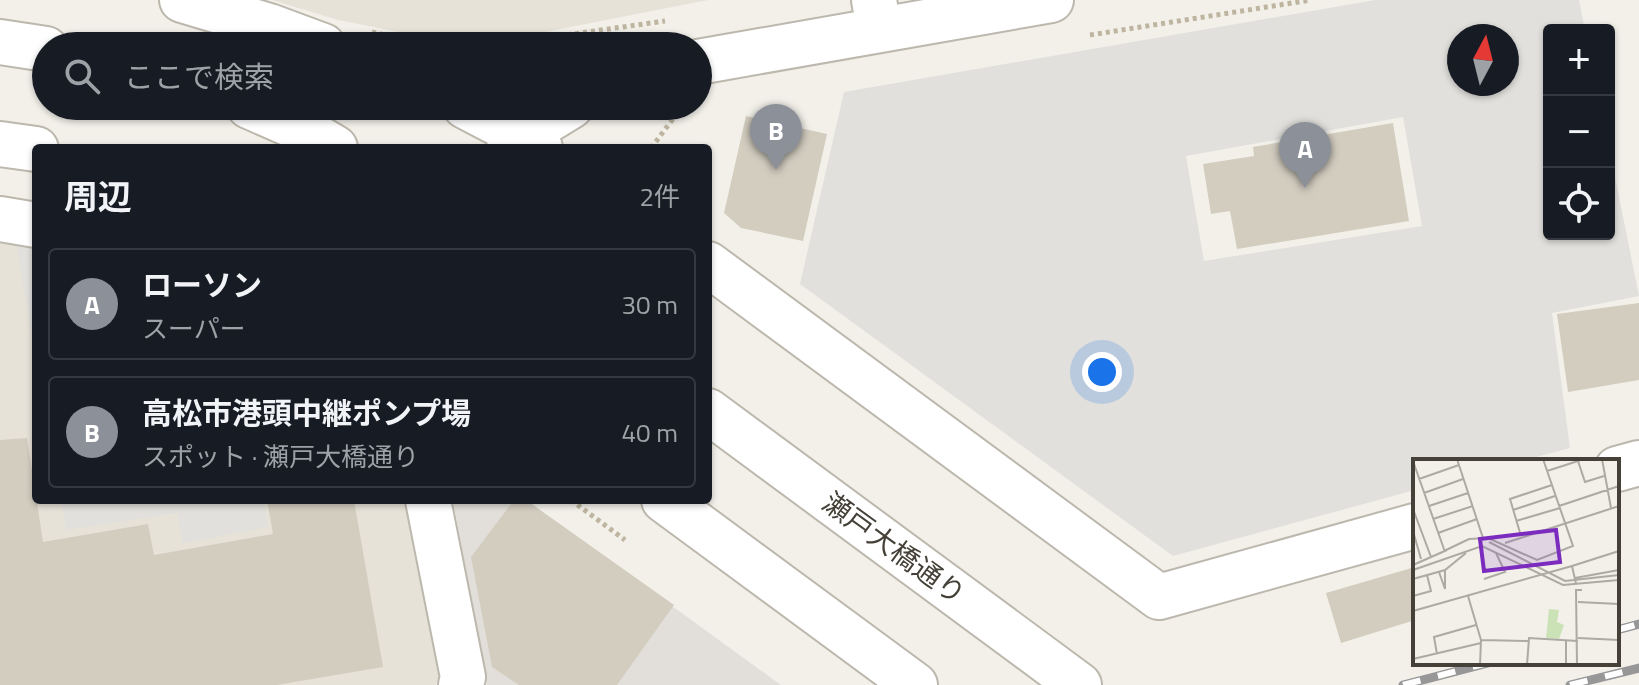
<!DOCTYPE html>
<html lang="ja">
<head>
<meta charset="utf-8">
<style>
  body { margin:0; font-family:"Titillium Web","Noto Sans JP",sans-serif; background:#20242c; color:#f1f3f6 }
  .controls { position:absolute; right:24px; top:24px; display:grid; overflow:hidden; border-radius:8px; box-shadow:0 2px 6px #0004 }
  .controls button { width:72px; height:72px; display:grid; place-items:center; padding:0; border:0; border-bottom:2px solid #363941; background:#171b24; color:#f1f3f6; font:40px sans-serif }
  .compass { position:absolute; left:1447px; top:24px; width:72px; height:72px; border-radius:50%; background:#171b24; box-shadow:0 2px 6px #0004; rotate:7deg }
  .you { position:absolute; left:1102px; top:372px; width:28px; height:28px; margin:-20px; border:6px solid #fff; border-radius:50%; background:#1a73e8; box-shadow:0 0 0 12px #1a73e833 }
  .badge { display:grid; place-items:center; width:52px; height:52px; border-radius:50%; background:#8c9099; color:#fff; font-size:26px; font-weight:700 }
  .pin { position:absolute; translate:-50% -66px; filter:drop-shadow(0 2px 4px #0008) }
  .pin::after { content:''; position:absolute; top:42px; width:28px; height:24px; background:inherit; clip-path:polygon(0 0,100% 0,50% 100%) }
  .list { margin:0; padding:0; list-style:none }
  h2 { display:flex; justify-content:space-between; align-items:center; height:104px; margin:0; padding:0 32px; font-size:34px }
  h2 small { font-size:26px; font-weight:400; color:#9ea1a6 }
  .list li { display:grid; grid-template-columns:52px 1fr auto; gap:24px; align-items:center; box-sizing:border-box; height:112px; margin:0 16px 16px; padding:0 16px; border:2px solid #363941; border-radius:8px }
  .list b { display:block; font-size:30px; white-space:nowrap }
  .list p { margin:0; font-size:26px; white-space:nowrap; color:#9ea1a6 }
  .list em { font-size:26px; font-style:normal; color:#9ea1a6 }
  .icon { flex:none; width:44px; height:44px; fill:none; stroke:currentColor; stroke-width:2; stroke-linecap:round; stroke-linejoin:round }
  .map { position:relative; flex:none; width:1639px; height:685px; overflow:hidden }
  .search { position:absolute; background:#171b24; box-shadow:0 2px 6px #0004; left:32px; top:32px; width:680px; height:88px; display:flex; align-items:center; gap:20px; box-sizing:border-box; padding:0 28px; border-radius:44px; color:#9ea1a6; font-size:30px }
  .panel { position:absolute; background:#171b24; box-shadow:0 2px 6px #0004; left:32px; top:144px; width:680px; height:360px; border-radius:8px }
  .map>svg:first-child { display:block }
</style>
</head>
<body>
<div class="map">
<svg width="1639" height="685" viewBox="0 0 1639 685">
  <rect width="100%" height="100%" fill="#f2f0e9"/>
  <g fill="#e6e2d8">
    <polygon points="272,0 708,0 540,33 430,38 338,20"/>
    <polygon points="0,241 36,247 36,500 416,500 441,669 436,685 0,685"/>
  </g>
  <polygon fill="#e2dfda" points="453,500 526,500 781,685 487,685"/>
  <g fill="#e1e0dd" fill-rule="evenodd">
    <path d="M1375,0H1579L1585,30H1549V234H1609V147L1639,296L1552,313L1570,448L1521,461H1415V490L1173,556L800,284L844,92ZM1507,36V84H1459V36ZM1403,117L1422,226L1204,261L1186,156Z"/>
    <polygon points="16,242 36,247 36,357"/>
    <polygon points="61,500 263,500 268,527 183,543 177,513 66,530"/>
  </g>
  <g fill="#d3cdc0">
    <polygon points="746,116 827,134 803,241 741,228 724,213"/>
    <polygon points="1393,123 1409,221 1237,249 1230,211 1211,214 1203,164 1254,156 1253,147"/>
    <polygon points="1639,303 1639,380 1568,392 1557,314"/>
    <polygon points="27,438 43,542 148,524 154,555 273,534 267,500 354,500 383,667 277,685 0,685 0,440"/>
    <polygon points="514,500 526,500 674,605 617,685 519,685 492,667 471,557"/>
    <polygon points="1415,567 1415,620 1341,643 1326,593"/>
  </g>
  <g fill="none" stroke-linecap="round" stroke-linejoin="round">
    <defs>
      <g id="minor">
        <polyline points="182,0 269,26 323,46"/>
        <polyline points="874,0 879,29"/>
        <polyline points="465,106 522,136 509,148"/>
        <polyline points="0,219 36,225"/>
        <polyline points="428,500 463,677 461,685"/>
      </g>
      <g id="tertiary">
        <polyline points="0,42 46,49"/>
        <polyline points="698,62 1051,0"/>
        <polyline points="249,106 308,132 335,148"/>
        <polyline points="0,144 36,149"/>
        <polyline points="540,148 522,136 571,106"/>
        <polyline points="708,264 1159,597 1415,526"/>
        <polyline points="708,411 1079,685"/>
        <polyline points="1617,469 1639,463"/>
        <polyline points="664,500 915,685"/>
      </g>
    </defs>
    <use href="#minor" stroke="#bdb8ad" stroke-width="48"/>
    <use href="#tertiary" stroke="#bdb8ad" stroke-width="48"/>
    <g stroke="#bdb5a0" stroke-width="5" stroke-dasharray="4 4" stroke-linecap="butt">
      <polyline points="372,32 433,46"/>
      <polyline points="1090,35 1311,0"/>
      <polyline points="488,46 665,21"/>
      <polyline points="651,148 679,111"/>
      <polyline points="571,500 625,540"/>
    </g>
    <use href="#minor" stroke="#fff" stroke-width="44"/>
    <use href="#tertiary" stroke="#fff" stroke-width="44"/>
    <defs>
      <g id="rail">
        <polyline points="1617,630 1639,624"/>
        <polyline points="1403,685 1488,663"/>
        <polyline points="1570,685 1639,668"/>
      </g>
    </defs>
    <use href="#rail" stroke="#979797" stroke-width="9"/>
    <use href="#rail" stroke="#fff" stroke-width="6" stroke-dasharray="18" stroke-linecap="butt"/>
  </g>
  <g text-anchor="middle" stroke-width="8" stroke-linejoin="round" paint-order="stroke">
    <g font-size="28" fill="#454138" stroke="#fff">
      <text transform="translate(894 548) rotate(36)" y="10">瀬戸大橋通り</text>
    </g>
  </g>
  <g transform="translate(1413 459)">
    <rect width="206" height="206" fill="#f2f0e9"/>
    <path d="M136,150L146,151L144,163L151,166L146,180L133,179Z" fill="#cbe2b7"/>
    <path fill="none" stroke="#adaaa2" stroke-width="2" d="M44,0L70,79M169,0L165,2L172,23L191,17M189,0L198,49M0,2L32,93M134,12L165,2M6,20L46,6M11,34L50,20M16,47L55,34M146,47L206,27M0,50L18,98M100,51L142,37M20,60L60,47M103,62L147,49M0,72L8,100M25,74L64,60M108,77L97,40L139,26M76,83L152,122L206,116M92,84L206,47M31,92L56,80L75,79L124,101L160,87L130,0M0,106L34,91M0,111L69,87L150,126L206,121M26,113L32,130V111M162,119L206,111M0,120L32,111L53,94M71,120L92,113L83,94M163,125L159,107L206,92M0,137L18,132L14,116M55,137L68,181L67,206M165,143L206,145M0,152L159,107M165,179L206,181M68,181L116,182M24,195L21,178L63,166M0,200L68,184M114,206L116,179L165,182M153,206V181M164,206L163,131H169"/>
    <path fill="#7b2cbf" fill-opacity="0.15" stroke="#7b2cbf" stroke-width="4" d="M143,71L147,103L71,112L67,80Z"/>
    <rect width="206" height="206" fill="none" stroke="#454138" stroke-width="4"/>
  </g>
</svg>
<div class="controls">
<button>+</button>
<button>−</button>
<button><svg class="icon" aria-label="locate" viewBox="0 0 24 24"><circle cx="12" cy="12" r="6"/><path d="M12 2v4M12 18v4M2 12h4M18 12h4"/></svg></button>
</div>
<svg class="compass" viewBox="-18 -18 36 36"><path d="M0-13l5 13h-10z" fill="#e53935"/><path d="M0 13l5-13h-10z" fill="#9ea1a6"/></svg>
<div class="you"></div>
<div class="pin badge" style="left:1305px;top:188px">A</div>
<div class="pin badge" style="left:776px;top:170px">B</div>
<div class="search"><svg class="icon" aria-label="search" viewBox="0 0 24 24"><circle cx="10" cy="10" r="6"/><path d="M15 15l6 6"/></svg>ここで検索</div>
<section class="panel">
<h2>周辺<small>2件</small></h2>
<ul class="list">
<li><span class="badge">A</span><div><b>ローソン</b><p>スーパー</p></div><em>30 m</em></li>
<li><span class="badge">B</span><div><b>高松市港頭中継ポンプ場</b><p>スポット · 瀬戸大橋通り</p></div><em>40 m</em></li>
</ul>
</section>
</div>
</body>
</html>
